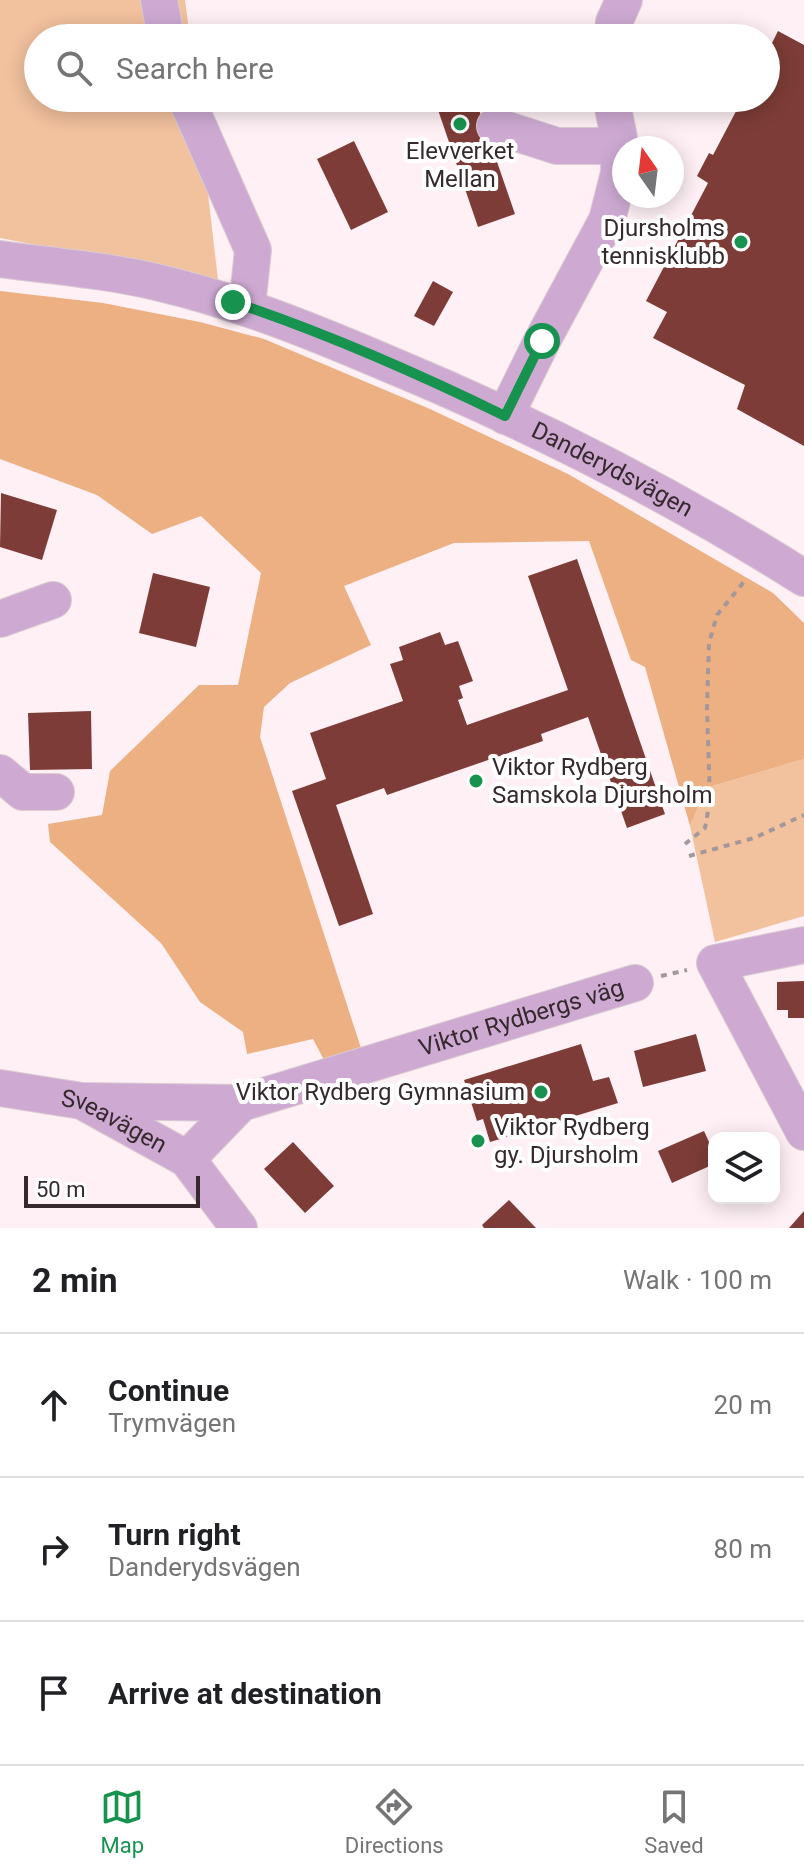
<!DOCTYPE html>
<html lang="en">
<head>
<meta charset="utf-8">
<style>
  body { margin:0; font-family:Roboto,sans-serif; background:#f6f6f6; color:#202124 }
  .controls { position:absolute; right:24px; bottom:24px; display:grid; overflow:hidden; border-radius:16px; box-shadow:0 4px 20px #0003 }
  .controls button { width:72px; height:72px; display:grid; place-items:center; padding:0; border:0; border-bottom:2px solid #e0e0e0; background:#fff; color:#202124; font:40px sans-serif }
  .compass { position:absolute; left:612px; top:136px; width:72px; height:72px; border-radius:50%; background:#fff; box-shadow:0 4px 20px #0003; rotate:346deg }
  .scale { position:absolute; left:24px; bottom:20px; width:176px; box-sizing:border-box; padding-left:8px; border:4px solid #36292e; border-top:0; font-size:22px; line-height:28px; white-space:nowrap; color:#36292e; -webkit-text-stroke:6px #fff; paint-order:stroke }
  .stop { position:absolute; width:24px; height:24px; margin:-18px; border:6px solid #18934f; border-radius:50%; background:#fff }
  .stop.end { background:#18934f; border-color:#fff; box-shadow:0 2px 8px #0008 }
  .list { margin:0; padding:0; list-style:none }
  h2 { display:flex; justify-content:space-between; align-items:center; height:104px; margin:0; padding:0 32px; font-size:34px }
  h2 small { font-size:26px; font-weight:400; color:#757577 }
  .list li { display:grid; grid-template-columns:52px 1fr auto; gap:24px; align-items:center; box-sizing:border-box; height:144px; padding:0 32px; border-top:2px solid #e0e0e0 }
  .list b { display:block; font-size:30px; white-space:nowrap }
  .list p { margin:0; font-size:26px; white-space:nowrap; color:#757577 }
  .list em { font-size:26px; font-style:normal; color:#757577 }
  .icon { flex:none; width:44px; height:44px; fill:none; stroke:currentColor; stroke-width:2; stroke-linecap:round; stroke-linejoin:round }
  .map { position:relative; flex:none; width:804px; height:1228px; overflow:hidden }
  .search { position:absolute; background:#fff; box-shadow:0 4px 20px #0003; left:24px; right:24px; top:24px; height:88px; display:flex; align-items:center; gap:20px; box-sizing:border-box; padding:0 28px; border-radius:44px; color:#757577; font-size:30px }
  .sheet { height:536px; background:#fff }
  nav { display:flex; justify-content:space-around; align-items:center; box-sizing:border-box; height:112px; border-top:2px solid #e0e0e0; background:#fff; font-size:22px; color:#757577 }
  nav a { display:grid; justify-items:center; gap:4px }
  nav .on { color:#18934f }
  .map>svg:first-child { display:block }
</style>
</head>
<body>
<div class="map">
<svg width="804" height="1228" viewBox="0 0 804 1228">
  <rect width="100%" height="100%" fill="#fef0f5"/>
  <g fill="#f2c19e">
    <polygon points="0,0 185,0 190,38 38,38 38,98 197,98 218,280 0,238"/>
    <polygon points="804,759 804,916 715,942 690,826 706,788"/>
  </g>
  <polygon fill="#ecb083" points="0,291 103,303 200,322 264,339 430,409 568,474 773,593 804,623 804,759 706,788 690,826 645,667 631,660 589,541 454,543 344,586 371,645 290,683 264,707 260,737 361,1048 324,1060 313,1039 247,1054 243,1032 200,1002 161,943 50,842 48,824 102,815 110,771 199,685 238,685 261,573 201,516 152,534 97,495 0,459"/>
  <g fill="#7d3c37">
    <polygon points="778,31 804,45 804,446 737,409 745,385 653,338 667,312 646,301 708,183 697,176 709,153 713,155 743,98 766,98 766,55"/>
    <polygon points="453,98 475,98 515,214 478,227 436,104"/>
    <polygon points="354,141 388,212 351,230 317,159"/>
    <polygon points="433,281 453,292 434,326 414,316"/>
    <polygon points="1,493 57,510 42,560 0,547"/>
    <polygon points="577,559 665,814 627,828 588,717 541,734 543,741 387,795 384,788 336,805 373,914 339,926 292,791 326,779 310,733 403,701 390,664 403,660 399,647 440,632 445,645 458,641 473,681 459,686 463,698 458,700 467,725 568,690 528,576"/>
    <polygon points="153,573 210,587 196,647 139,633"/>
    <polygon points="91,711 92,769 30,770 28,713"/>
    <polygon points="804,981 804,1018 788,1018 788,1010 777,1010 777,982"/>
    <polygon points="696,1034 706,1071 643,1087 634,1051"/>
    <polygon points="581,1044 593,1081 609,1077 618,1103 490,1142 483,1119 477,1121 464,1080"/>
    <polygon points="704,1131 714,1153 714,1164 672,1183 658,1151"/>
    <polygon points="293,1142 334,1186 305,1213 264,1169"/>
    <polygon points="509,1200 536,1228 484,1228 482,1225"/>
    <polygon points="804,1211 804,1228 789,1228"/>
  </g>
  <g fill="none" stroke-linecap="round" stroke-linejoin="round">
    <defs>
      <g id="minor">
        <polyline points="159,0 166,38"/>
        <polyline points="612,38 614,22 624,0"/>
        <polyline points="186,98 253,250 247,307"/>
        <polyline points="495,126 557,146 619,146"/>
        <path id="s1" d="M0,259C52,266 105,270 156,282C237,301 309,330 384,362C529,422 671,494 804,578"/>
        <polyline points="505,416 542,341 607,220 619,173 619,138 611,98"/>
        <polyline points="0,619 53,600"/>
        <polyline points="0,773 23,792 56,792"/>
        <polyline points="804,945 715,963 804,1132"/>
        <path id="s2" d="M0,1088L82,1101L187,1159L239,1228"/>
        <path id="s3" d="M82,1101L241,1103L635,983"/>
        <polyline points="187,1159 241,1103"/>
      </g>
    </defs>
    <use href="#minor" stroke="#daccd1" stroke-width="38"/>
    <g stroke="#a4979c" stroke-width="4" stroke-dasharray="6 6" stroke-linecap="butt">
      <polyline points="685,844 705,828 710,800 707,709 709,643 717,615 747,578"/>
      <polyline points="689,856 754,838 804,815"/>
      <polyline points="661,976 687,970"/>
    </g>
    <use href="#minor" stroke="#ceaad3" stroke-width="36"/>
  </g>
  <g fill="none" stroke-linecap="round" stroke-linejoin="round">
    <path stroke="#18934f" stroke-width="10" d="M233,302C326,333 417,373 505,416L542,341"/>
  </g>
  <g fill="#18934f" stroke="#fff" stroke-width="3">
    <circle cx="460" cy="124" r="8"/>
    <circle cx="741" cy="242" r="8"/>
    <circle cx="476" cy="781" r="8"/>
    <circle cx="541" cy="1092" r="8"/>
    <circle cx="478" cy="1141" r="8"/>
  </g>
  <g text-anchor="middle" stroke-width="8" stroke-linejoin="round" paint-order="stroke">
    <g font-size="24" fill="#36292e" stroke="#fff" text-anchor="end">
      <text x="460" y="159" text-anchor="middle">Elevverket<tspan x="460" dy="28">Mellan</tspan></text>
      <text x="725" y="236">Djursholms<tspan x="725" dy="28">tennisklubb</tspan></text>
      <text x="492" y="775" text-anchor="start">Viktor Rydberg<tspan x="492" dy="28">Samskola Djursholm</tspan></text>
      <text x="525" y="1100">Viktor Rydberg Gymnasium</text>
      <text x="494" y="1135" text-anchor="start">Viktor Rydberg<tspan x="494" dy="28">gy. Djursholm</tspan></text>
    </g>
    <g font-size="24" fill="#36292e" stroke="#fff">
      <text dy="8" stroke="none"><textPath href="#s1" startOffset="652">Danderydsvägen</textPath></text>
      <text dy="8" stroke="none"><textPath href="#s3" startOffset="452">Viktor Rydbergs väg</textPath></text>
      <text dy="8" stroke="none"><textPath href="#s2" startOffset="120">Sveavägen</textPath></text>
    </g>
  </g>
</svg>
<div class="controls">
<button><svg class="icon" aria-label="layers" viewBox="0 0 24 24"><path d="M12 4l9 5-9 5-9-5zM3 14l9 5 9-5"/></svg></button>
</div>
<svg class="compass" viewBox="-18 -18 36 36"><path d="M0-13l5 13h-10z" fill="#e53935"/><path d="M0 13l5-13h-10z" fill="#757577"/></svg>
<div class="scale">50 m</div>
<div class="stop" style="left:542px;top:341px"></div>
<div class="stop end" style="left:233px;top:302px"></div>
<div class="search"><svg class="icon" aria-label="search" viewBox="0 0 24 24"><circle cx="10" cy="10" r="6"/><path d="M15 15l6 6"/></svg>Search here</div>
</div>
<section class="sheet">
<h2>2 min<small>Walk · 100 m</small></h2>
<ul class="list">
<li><svg class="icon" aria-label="ahead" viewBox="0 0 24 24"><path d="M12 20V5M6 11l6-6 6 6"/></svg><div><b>Continue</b><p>Trymvägen</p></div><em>20 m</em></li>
<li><svg class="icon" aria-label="right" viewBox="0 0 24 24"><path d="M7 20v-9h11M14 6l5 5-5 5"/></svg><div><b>Turn right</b><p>Danderydsvägen</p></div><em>80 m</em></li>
<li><svg class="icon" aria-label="arrive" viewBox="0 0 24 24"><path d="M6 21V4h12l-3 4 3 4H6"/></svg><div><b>Arrive at destination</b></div></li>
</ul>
</section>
<nav>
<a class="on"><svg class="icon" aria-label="map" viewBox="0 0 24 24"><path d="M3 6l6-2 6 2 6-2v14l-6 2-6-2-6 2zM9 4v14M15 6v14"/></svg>Map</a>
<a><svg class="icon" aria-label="directions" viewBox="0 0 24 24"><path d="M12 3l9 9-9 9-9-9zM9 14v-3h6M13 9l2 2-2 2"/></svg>Directions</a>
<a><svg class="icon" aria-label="saved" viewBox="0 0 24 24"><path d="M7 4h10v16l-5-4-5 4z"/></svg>Saved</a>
</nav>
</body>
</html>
